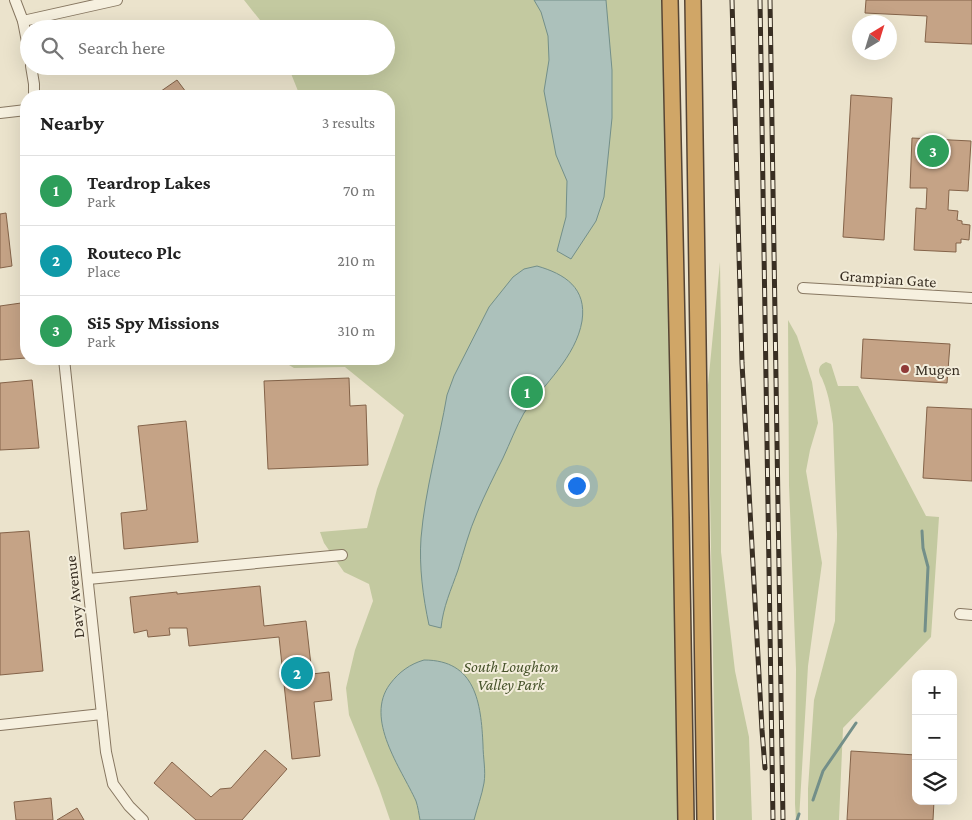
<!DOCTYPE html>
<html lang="en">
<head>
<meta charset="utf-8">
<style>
  body { margin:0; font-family:"Crimson Pro",serif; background:#f6f6f6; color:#222 }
  .controls { position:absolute; right:15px; bottom:15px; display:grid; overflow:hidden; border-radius:10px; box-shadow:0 5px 20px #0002 }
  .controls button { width:45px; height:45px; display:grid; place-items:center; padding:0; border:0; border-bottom:1px solid #e0e0e0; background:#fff; color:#222; font:25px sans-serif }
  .compass { position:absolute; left:852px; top:15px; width:45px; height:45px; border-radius:50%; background:#fff; box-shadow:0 5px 20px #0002; rotate:38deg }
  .you { position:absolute; left:576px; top:485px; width:18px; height:18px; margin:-12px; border:4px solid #fff; border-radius:50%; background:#1a73e8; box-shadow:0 0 0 8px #1a73e833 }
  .badge { display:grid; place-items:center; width:32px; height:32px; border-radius:50%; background:#903a37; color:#fff; font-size:16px; font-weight:700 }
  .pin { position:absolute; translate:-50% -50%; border:2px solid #fff; box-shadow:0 1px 5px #0006 }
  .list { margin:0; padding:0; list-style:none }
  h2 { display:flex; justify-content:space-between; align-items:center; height:65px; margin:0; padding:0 20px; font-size:21px }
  h2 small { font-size:16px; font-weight:400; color:#767676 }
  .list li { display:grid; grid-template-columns:32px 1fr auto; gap:15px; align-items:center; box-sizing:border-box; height:70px; padding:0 20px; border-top:1px solid #e0e0e0 }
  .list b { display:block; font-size:19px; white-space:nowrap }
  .list p { margin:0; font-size:16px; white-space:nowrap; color:#767676 }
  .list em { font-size:16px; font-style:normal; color:#767676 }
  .icon { flex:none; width:28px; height:28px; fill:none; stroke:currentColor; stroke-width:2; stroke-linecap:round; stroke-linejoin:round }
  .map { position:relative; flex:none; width:972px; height:820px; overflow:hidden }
  .search { position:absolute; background:#fff; box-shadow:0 5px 20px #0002; left:20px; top:20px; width:375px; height:55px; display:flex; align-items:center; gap:12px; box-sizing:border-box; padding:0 18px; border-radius:28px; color:#767676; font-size:19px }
  .panel { position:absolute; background:#fff; box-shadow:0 5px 20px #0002; left:20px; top:90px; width:375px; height:275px; border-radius:20px }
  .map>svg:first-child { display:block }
</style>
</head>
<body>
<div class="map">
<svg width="972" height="820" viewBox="0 0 972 820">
  <rect width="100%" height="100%" fill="#ebe3cc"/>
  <g fill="#c3c9a0">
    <polygon points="244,0 670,0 686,820 390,820 379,788 349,715 346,688 355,650 373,601 369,584 344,572 324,543 320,532 367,528 377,489 404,415 345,367 294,368 279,359 389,359 389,96 300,96 288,66 386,66 386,29 267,29"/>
    <polygon points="720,262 721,331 721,552 735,671 749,737 752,820 716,820 708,385"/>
    <polygon points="788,320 797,336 812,382 818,423 810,450 806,471 822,563 808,666 799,820 796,820 795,804 796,669 789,485"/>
    <path d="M826,362L831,364L838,386H858L926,516L939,517L931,637L843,728L839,820H808V789L814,700L835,621L837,534L833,424C831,410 829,395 823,381C822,377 819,375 819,370C820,365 822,364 826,362Z"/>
  </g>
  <g fill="#acc1bb" stroke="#738f89">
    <polygon points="534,0 606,0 612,70 612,118 604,197 596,221 571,259 557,251 566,217 567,181 556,155 544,91 549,60 548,36 541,12"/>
    <path d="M537,266C565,274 587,288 582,321C576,357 544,384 524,413C516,427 510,443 503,458C494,476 485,494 477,513C469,531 464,551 458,570C451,590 443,607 441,628L429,625C423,597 419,567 421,538C425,490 439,442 447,395L454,376L489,307L513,277L524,269Z"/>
    <path d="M424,660C476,660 481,703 483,745C483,757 486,771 484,783C482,795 477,808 474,820H420C419,814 418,807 416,801C401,768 364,719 390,684C399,672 410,664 424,660Z"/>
  </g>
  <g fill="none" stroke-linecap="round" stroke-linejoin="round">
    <g stroke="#738f89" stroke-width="3">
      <polyline points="922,531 923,548 928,567 925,631"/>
      <polyline points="813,800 823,771 856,723"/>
      <polyline points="797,820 799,814"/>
    </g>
  </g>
  <g fill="#c5a386" stroke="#846349">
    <polygon points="866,0 972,0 972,44 925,42 927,16 865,13"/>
    <polygon points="177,80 189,96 154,96"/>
    <polygon points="851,95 892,98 884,240 843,237"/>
    <polygon points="912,138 971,141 968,191 949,190 948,210 958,211 957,220 962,221 962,224 970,225 969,240 961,239 961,243 956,243 956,252 914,250 916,208 926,209 927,188 910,188"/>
    <polygon points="6,213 12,266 0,268 0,214"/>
    <polygon points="21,303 26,358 0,360 0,306"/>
    <polygon points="863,339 950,344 947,383 861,378"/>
    <polygon points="349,378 350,406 366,405 368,465 268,469 264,381"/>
    <polygon points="32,380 39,448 0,450 0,383"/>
    <polygon points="927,407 972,409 972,481 923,478"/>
    <polygon points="186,421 198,542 124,549 121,513 147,510 138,426"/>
    <polygon points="29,531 43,671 0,675 0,533"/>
    <polygon points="260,586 264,626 306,621 312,674 329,672 332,700 314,702 320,756 292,759 279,637 189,646 187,628 169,628 170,635 148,637 147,630 134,633 130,597 177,592 177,594"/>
    <polygon points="265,750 287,769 242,820 196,820 154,783 172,762 211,797 220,789 231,788"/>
    <polygon points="851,751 916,755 916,801 934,801 933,820 847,820"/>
    <polygon points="51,798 53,820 16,820 14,802"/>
    <polygon points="77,808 84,820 57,820"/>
  </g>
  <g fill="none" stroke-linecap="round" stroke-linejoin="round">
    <defs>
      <g id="minor">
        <polyline points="15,0 23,21 29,52"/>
        <polyline points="23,21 117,0"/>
        <polyline points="31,66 34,84 34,96"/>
        <polyline points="0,113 26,110"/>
        <polyline points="803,288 972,298"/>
        <polyline points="64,359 106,752 113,784 129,806 143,820"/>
        <polyline points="88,579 342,555"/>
        <polyline points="960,614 972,615"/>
        <polyline points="0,725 102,714"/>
      </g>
      <g id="highway">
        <polyline points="670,0 681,518 686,820"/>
        <polyline points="693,0 705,820"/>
      </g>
    </defs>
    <use href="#minor" stroke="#877761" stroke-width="12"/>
    <use href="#highway" stroke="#564535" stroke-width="18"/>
    <use href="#minor" stroke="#f6f0df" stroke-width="10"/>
    <use href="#highway" stroke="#d0a667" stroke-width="15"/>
    <defs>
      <g id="rail">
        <polyline points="732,0 742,363 762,730 765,768"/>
        <polyline points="760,0 773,820"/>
        <polyline points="770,0 783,820"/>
      </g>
    </defs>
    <use href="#rail" stroke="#392f23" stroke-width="5"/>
    <use href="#rail" stroke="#f3eddb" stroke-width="3" stroke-dasharray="9" stroke-linecap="butt"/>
  </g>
  <circle fill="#903a37" stroke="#f3eddb" stroke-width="2" cx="905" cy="369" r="5"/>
  <g text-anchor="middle" stroke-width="4" stroke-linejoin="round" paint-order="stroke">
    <g font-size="16" fill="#392f23" stroke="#f3eddb">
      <text transform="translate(888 278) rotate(4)" y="6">Grampian Gate</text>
      <text transform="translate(74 597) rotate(-96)" y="6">Davy Avenue</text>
    </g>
    <g font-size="16" fill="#392f23" stroke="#f3eddb" text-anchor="start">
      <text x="915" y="375">Mugen</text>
    </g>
    <g font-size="16" font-style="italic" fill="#48542c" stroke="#f3eddb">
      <text x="511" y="672">South Loughton<tspan x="511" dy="18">Valley Park</tspan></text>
    </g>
  </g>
</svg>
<div class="controls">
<button>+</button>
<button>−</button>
<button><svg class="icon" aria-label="layers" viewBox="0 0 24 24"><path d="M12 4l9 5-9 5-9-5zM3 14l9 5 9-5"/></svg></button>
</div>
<svg class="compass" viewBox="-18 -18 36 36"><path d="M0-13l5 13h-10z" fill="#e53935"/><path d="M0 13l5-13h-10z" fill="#767676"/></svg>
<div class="you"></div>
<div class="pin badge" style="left:527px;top:392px;background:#2e9e5b">1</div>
<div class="pin badge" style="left:297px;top:673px;background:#0f9aa8">2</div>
<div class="pin badge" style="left:933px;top:151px;background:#2e9e5b">3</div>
<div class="search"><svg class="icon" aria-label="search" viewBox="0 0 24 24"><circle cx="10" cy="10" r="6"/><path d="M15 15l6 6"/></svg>Search here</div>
<section class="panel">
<h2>Nearby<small>3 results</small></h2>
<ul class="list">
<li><span class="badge" style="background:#2e9e5b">1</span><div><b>Teardrop Lakes</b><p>Park</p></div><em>70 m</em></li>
<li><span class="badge" style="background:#0f9aa8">2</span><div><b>Routeco Plc</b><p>Place</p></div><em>210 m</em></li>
<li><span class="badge" style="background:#2e9e5b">3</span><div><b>Si5 Spy Missions</b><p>Park</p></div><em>310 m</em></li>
</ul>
</section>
</div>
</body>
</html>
